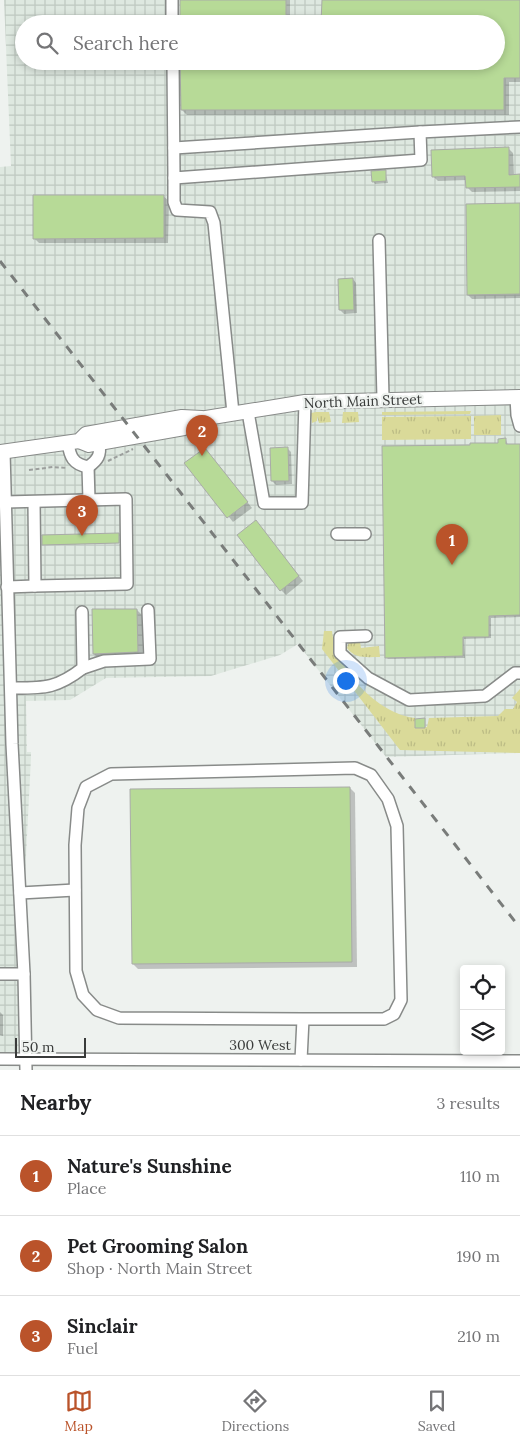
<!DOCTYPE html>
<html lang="en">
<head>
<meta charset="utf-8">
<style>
  body { margin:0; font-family:Lora,serif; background:#f2f2f2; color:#202124 }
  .controls { position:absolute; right:15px; bottom:15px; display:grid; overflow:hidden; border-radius:5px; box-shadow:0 2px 8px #0003 }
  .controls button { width:45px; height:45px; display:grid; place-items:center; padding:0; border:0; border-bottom:1px solid #e0e0e0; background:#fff; color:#202124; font:25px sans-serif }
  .scale { position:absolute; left:15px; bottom:12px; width:71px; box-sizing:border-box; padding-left:5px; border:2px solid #393b3a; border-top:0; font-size:14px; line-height:18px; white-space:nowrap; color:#393b3a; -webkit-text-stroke:4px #eef2ef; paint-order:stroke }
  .you { position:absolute; left:345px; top:680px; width:18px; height:18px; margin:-12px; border:4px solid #fff; border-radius:50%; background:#1a73e8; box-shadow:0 0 0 8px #1a73e833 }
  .badge { display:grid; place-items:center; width:32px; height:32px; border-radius:50%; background:#ba532a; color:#fff; font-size:16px; font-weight:700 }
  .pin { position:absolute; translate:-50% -41px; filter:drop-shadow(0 1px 2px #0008) }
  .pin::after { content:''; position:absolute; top:26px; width:18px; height:15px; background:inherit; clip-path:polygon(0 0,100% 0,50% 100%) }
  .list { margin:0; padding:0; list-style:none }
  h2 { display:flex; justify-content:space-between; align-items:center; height:65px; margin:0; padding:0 20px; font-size:21px }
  h2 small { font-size:16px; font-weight:400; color:#757577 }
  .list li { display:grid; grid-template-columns:32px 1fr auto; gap:15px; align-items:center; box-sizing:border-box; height:80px; padding:0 20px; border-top:1px solid #e0e0e0 }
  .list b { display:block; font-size:19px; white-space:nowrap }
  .list p { margin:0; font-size:16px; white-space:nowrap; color:#757577 }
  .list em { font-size:16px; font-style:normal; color:#757577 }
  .icon { flex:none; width:28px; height:28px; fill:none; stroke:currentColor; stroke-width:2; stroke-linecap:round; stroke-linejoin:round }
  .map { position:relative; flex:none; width:520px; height:1070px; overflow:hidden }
  .search { position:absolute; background:#fff; box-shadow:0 2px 8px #0003; left:15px; right:15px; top:15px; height:55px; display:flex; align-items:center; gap:12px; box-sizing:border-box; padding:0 18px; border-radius:28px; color:#757577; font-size:19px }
  .sheet { height:305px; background:#fff }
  nav { display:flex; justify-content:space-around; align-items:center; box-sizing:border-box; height:70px; border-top:1px solid #e0e0e0; background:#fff; font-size:14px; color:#757577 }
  nav a { display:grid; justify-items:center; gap:2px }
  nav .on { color:#ba532a }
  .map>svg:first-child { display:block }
</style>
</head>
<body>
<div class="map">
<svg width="520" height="1070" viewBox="0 0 520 1070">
  <defs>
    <pattern id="industrial-grid" width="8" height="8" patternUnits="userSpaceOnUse" patternTransform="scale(1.25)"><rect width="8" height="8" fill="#dee8e0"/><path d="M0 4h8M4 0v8" fill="none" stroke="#bfc8c1"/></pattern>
    <pattern id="grass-tufts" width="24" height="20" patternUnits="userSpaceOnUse" patternTransform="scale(1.25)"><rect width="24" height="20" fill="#dada99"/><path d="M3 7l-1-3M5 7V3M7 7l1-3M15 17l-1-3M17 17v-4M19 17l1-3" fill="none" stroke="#bcbc85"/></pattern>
  </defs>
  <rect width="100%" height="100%" fill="#eef2ef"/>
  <path fill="url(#industrial-grid)" fill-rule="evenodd" d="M4,0H520V753L386,757L298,644L280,655L211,676L106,678L70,700L26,701L27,752H31V758L22,935L26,1059H0V167L11,166ZM24,24H496V61H24Z"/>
  <g fill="url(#grass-tufts)">
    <polygon points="471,411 470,414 382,415 382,412"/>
    <polygon points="316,412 329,412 331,422 319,423 317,416 317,421 312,423 311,413"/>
    <polygon points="343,412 358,412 359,422 342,423"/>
    <polygon points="501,415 501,435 474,435 474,416"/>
    <polygon points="471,416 471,439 382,440 382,417"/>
    <path d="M324,631H332C335,669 378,714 415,718L416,728L427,727L429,718L498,716L505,709H513L517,702L512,698L520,689V753L400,750L322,649Z"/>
    <path d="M349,642H360L361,648L379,646L380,657C366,657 355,659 347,648Z"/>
  </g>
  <g fill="#0003">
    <polygon points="181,0 290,0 290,24 180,24"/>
    <polygon points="323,0 520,0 520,82 509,82 509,115 187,115 182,110 496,61 496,24 323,24"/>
    <polygon points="508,148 513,153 514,176 520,175 520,191 472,192 467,187 467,180 438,181 433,176"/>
    <polygon points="385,171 388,183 375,184 373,181"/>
    <polygon points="163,196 169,201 168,243 39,243 34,238"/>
    <polygon points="520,205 520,298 472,299 468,295"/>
    <polygon points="353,279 356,283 357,313 344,314 340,310"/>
    <polygon points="506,440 508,445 520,445 520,617 491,618 491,638 464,639 465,658 388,659 386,657 471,446 500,444"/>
    <polygon points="287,448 291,452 292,484 276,485 272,481"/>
    <polygon points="205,449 252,508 233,522 186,463"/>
    <polygon points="256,522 303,581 286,595 281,590"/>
    <polygon points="118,534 119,543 43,545"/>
    <polygon points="137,610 142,615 143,657 99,659 94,654"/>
    <polygon points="350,788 355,793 357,967 138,969 133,964"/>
    <polygon points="0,1012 3,1015 3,1036 0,1035"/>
  </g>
  <g fill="#b7da97" stroke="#a9aba8">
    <rect x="180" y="0" width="106" height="24"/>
    <polygon points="322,0 520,0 520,78 504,78 504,110 181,110 180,61 496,61 496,24 321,22"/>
    <polygon points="509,147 509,175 520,174 520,187 466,188 465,176 432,177 431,150"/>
    <polygon points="386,170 386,181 372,182 371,171"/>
    <polygon points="33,195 164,195 164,238 33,239"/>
    <polygon points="520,203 520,294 467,295 466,204"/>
    <polygon points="353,278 354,310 339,310 338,279"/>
    <polygon points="506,438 506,444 520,444 520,615 489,616 489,637 463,637 463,656 385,658 382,446 470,445 470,443 498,443 498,439"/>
    <polygon points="288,447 289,481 271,481 270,448"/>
    <polygon points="205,448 248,502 227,518 184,463"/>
    <polygon points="256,520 299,576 280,591 237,535"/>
    <polygon points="119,533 119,543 42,545 42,535"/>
    <polygon points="92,609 137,609 138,652 93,654"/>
    <polygon points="425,718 425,728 415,728 415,719"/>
    <polygon points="350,787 352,962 132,964 130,789"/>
  </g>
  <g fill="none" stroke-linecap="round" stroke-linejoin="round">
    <defs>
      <g id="minor">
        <polyline points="172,0 172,24"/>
        <polyline points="173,61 174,178 421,160 420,132 520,127"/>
        <polyline points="174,148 420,132"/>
        <polyline points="174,178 174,202 177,210 210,212 214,223 233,413"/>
        <polyline points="379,240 383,398"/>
        <polyline points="516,397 517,415 520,426"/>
        <polyline points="248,412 264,503 302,503 305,402"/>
        <path d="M68,443C70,457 73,464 88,467C98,460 101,455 99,443"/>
        <polyline points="4,452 12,744 24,974"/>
        <polyline points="88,467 89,500"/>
        <polyline points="5,502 126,499 127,584 35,586"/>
        <polyline points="337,534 365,534"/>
        <polyline points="7,587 35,586 34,502"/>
        <polyline points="366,636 340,637 340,653 368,678 409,700 485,696 515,673 520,673"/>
        <polyline points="83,668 104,661 150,659 148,610"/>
        <path d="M11,688C44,688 56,689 83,668L82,612"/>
        <polyline points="20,893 75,890"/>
        <polyline points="0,974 24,974 26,1070"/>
        <polyline points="0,1059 520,1061"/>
        <polyline points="301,1060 303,1019 384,1019 394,1014 401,1000 397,826 388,799 371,775 355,768 111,774 86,787 78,808 75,845 76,971 83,995 97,1010 119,1018 303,1019"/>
      </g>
      <g id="major">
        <polyline points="79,441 89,445 99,443 184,428 206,418 305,402 520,397"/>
        <polyline points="0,452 79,441 86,434 182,417 202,418"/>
      </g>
    </defs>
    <use href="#minor" stroke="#888b89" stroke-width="14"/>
    <use href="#major" stroke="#888b89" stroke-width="16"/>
    <g stroke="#9c9f9d" stroke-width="2" stroke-dasharray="4 2.5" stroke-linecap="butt">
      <polyline points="108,461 133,449"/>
      <polyline points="29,470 53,467 67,468"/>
    </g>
    <use href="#minor" stroke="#fff" stroke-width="11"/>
    <use href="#major" stroke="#fff" stroke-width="14"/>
    <polyline stroke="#797c7a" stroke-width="3" stroke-dasharray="9 9" stroke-linecap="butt" points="0,261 520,928"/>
  </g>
  <g text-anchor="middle" stroke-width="4.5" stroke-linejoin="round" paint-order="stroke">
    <g font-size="14" fill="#393b3a" stroke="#eef2ef">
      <text transform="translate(363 401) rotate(-2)" y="5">North Main Street</text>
      <text x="260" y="1050">300 West</text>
    </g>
  </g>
</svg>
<div class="controls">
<button><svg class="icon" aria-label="locate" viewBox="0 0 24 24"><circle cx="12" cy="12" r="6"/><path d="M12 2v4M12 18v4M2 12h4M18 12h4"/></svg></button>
<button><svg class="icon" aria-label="layers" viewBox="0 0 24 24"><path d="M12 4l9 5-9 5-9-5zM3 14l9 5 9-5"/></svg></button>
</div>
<div class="scale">50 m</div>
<div class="you"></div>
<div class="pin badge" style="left:452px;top:565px">1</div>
<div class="pin badge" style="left:202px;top:456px">2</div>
<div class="pin badge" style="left:82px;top:536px">3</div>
<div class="search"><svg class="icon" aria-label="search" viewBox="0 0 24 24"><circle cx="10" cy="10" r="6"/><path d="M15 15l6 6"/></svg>Search here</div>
</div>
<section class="sheet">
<h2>Nearby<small>3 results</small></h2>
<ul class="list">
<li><span class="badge">1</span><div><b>Nature's Sunshine</b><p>Place</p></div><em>110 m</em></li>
<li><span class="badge">2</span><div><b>Pet Grooming Salon</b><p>Shop · North Main Street</p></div><em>190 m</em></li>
<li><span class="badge">3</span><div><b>Sinclair</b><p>Fuel</p></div><em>210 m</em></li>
</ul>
</section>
<nav>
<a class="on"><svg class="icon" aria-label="map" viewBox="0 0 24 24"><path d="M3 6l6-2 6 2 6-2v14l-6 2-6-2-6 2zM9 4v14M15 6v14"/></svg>Map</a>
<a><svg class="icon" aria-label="directions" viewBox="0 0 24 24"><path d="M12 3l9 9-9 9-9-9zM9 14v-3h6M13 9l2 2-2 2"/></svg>Directions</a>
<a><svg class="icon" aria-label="saved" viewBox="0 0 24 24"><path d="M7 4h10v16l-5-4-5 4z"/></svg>Saved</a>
</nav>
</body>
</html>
